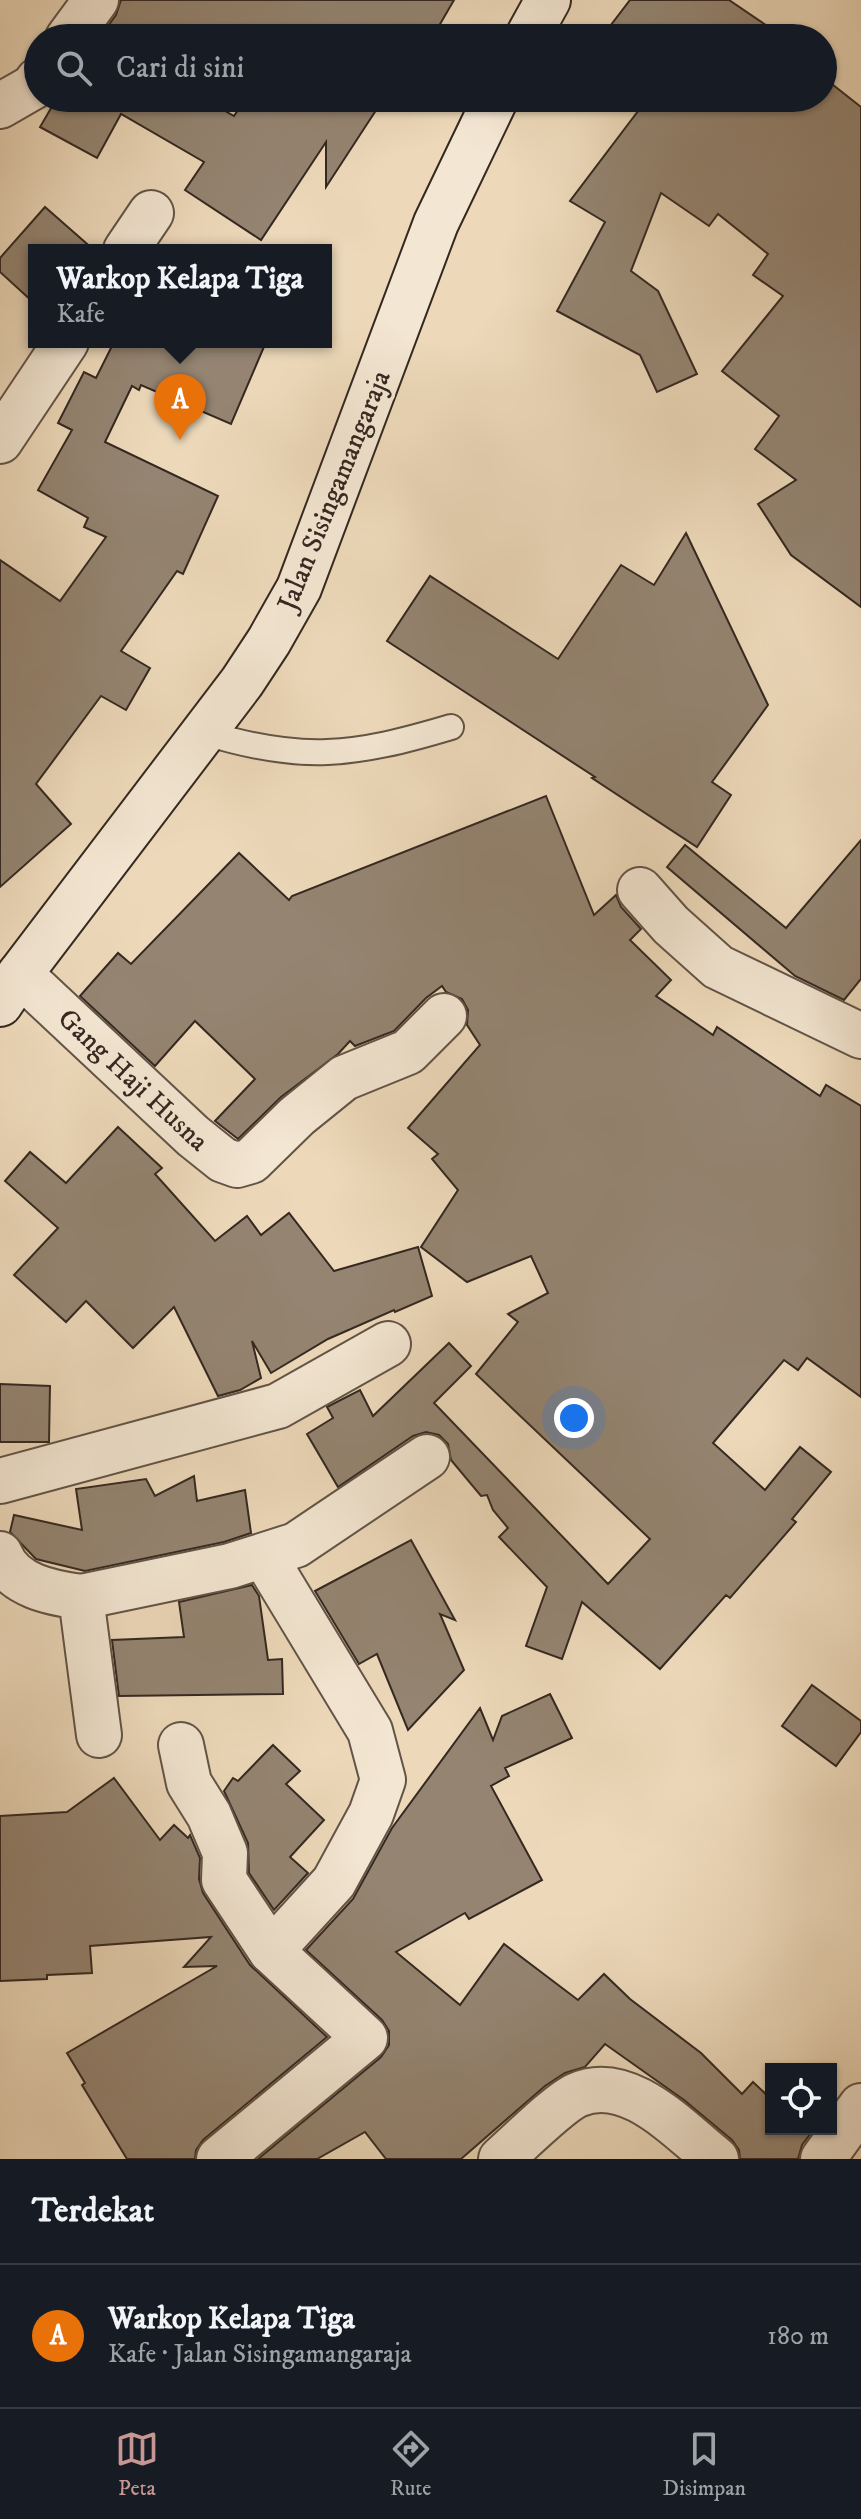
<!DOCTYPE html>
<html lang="id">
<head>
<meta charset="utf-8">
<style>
  body { margin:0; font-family:"IM FELL DW Pica",serif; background:#242831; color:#f1f3f6 }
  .controls { position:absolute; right:24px; bottom:24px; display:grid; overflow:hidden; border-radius:0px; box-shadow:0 2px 6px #0004 }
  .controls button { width:72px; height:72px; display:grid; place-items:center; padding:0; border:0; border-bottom:2px solid #363941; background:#171b24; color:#f1f3f6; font:40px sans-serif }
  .you { position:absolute; left:574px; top:1418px; width:28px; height:28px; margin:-20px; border:6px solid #fff; border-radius:50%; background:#1a73e8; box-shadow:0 0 0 12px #1a73e833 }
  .badge { display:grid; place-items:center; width:52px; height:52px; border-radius:50%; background:#c59692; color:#fff; font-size:26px; font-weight:700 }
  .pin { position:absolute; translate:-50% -66px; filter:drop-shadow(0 2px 4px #0008) }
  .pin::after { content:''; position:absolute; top:42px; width:28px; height:24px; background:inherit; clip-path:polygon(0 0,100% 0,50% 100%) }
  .popup { position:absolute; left:28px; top:244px; width:304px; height:104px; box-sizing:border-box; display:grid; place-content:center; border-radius:0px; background:#171b24; filter:drop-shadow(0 2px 6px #0005); font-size:26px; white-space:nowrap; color:#9ea1a6 }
  .popup b { font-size:30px; color:#f1f3f6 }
  .popup::after { content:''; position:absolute; left:50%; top:100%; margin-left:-16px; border:16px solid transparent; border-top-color:#171b24 }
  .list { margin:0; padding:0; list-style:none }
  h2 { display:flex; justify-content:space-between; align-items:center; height:104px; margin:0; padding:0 32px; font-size:34px }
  h2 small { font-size:26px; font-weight:400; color:#9ea1a6 }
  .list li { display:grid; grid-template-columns:52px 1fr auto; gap:24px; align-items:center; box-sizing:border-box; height:144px; padding:0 32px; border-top:2px solid #363941 }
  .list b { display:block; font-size:30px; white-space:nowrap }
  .list p { margin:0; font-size:26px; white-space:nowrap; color:#9ea1a6 }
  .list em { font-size:26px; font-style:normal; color:#9ea1a6 }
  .icon { flex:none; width:44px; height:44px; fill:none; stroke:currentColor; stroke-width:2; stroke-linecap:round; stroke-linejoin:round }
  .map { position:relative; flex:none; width:861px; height:2159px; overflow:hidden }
  .search { position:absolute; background:#171b24; box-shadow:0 2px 6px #0004; left:24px; right:24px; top:24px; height:88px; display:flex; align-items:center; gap:20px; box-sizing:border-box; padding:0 28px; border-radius:44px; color:#9ea1a6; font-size:30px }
  .sheet { height:248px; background:#171b24 }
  nav { display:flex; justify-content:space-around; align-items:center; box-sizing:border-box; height:112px; border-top:2px solid #363941; background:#171b24; font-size:22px; color:#9ea1a6 }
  nav a { display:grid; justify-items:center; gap:4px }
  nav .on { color:#c59692 }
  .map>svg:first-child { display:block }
</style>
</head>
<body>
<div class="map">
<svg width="861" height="2159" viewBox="0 0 861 2159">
  <rect width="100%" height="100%" fill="#edd9ba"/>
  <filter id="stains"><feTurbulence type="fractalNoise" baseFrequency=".0025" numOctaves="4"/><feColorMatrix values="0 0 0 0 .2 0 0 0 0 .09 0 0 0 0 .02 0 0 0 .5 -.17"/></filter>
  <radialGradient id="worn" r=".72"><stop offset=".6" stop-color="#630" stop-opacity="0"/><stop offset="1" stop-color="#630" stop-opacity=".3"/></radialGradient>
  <g fill="#948471" stroke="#342821" stroke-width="2">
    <polygon points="121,0 454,0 432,38 99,38 116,15"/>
    <polygon points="630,0 729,0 785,38 601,38"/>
    <polygon points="823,77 861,107 861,607 791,555 758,504 796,480 755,449 779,416 722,371 783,296 753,275 768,254 718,214 709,226 661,193 631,271 658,291 697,374 657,392 640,355 557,311 605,222 570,201 648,98 823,98"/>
    <polygon points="57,98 202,98 234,116 246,98 384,98 326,187 326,142 261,240 185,190 204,162 121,114 97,158 40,127"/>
    <polygon points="45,207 94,250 34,250 34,303 0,272 0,258"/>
    <polygon points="114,342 266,342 231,424 141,385 139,390 132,386 105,442 218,496 183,574 177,571 121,651 150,668 126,710 101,696 36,784 71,824 0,887 0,560 60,601 106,537 84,527 88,518 38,490 72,430 58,423 84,372 96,378"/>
    <polygon points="686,533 768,705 712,782 731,795 697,847 592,778 595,777 387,641 430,576 558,659 621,565 654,585"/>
    <polygon points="546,796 594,915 616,895 621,907 641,929 630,940 671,980 656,996 713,1035 717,1027 820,1096 826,1085 861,1106 861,1397 807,1358 798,1370 784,1360 713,1443 765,1490 800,1447 831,1472 792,1519 796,1522 730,1598 726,1595 660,1669 582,1602 562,1659 526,1646 547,1587 499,1537 508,1528 493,1510 487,1495 481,1496 451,1460 448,1444 439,1435 426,1432 413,1436 338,1487 307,1434 333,1418 327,1407 360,1390 373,1416 449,1343 471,1366 434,1403 608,1584 650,1539 476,1374 518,1322 508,1314 548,1293 531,1256 467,1282 421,1247 458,1190 432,1159 438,1154 408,1128 480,1045 467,1025 468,1010 462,999 446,992 442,986 426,998 394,1031 355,1046 350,1041 338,1054 281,1097 238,1139 215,1121 255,1079 195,1021 155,1066 80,996 118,953 131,964 239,853 289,900 292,896"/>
    <polygon points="861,840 861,979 844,1000 795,976 667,867 685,845 786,928"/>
    <polygon points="118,1127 162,1168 155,1174 215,1241 247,1216 261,1235 289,1213 334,1271 418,1247 432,1296 395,1312 394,1310 328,1339 271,1373 252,1341 261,1378 240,1390 218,1396 174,1307 133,1348 86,1301 66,1322 14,1275 58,1228 5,1181 30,1152 66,1183"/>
    <polygon points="0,1384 50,1386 49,1442 0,1442"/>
    <polygon points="194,1476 197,1501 245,1490 251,1533 224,1542 85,1571 36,1559 10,1532 14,1515 82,1530 76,1489 146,1479 155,1496"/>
    <polygon points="411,1540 455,1620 440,1614 464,1670 408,1730 377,1654 359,1664 315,1591"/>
    <polygon points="252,1585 259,1596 268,1660 282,1659 283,1694 119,1696 112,1640 184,1637 179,1602"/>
    <polygon points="812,1685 861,1721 861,1732 836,1766 782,1726"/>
    <polygon points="550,1694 572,1738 505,1768 509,1776 491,1786 542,1880 469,1919 465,1913 396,1952 460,2005 504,1944 578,2000 604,1974 630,1999 701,2053 742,2094 753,2082 771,2099 771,2129 814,2129 802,2145 798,2159 740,2159 739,2150 732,2140 684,2100 605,2044 585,2067 565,2073 545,2086 461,2159 386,2159 365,2132 317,2159 258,2159 381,2057 389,2045 389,2031 382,2020 306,1950 353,1899 392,1828 480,1708 493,1740 502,1716"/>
    <polygon points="273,1745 300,1771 286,1784 324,1820 290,1857 308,1873 274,1910 249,1873 248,1843 224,1791 233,1778 238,1781"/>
    <polygon points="114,1778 160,1840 174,1825 188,1838 190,1835 200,1858 199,1879 203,1893 250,1965 327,2037 203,2140 196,2150 195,2159 127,2159 82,2085 85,2083 67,2053 217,1966 184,1967 211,1937 90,1946 92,1973 47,1975 47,1979 0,1981 0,1816 67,1812"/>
  </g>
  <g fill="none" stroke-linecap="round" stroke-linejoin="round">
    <defs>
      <path id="service" d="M203,732C301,763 354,756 451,727"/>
      <g id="minor">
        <polyline points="68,38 96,0"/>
        <polyline points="0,106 33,87 38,80"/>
        <polyline points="126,250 151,213"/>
        <polyline points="0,441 66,342"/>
        <polyline points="640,890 671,925 718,967 861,1036"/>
        <polyline points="20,974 193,1136 223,1160 237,1165 251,1161 297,1116 344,1078 408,1052 444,1016"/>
        <polyline points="0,1481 278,1406 388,1344"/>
        <path d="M0,1554C12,1586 52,1593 81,1597L99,1735"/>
        <polyline points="264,1556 370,1731 383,1780 371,1814 334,1882 271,1951"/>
        <polyline points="81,1597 230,1566 296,1545 427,1457"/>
        <polyline points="181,1745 189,1783 209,1815 225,1853 224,1880 271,1951 365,2038 219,2159"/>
        <path d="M501,2159C518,2144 559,2103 577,2095C628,2072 679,2130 716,2159"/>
        <polyline points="823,2159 861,2106"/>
      </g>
      <g id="secondary">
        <polyline points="527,38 548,0"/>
        <polyline points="0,1004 20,974 242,682 269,641 299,588 436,223 496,98"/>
      </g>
    </defs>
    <use href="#service" stroke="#625447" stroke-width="28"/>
    <use href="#minor" stroke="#625447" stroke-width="48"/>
    <use href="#secondary" stroke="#342821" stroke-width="48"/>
    <use href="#service" stroke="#f3e6d2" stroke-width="24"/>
    <use href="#minor" stroke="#f3e6d2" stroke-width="44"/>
    <use href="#secondary" stroke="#f3e6d2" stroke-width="44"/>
  </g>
  <g text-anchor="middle" stroke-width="7" stroke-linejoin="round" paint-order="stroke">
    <g font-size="28" fill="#342821" stroke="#f3e6d2">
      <text transform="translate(333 490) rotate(-68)" y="10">Jalan Sisingamangaraja</text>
      <text transform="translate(134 1079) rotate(43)" y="10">Gang Haji Husna</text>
    </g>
  </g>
  <rect width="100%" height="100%" filter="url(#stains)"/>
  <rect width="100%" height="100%" fill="url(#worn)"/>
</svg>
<div class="controls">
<button><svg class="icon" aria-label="locate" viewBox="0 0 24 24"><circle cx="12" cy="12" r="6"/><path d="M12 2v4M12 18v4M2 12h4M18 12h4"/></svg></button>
</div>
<div class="you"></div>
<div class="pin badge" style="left:180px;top:440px;background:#e8710a">A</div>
<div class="popup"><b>Warkop Kelapa Tiga</b>Kafe</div>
<div class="search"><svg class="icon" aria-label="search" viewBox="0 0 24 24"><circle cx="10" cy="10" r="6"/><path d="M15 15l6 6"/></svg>Cari di sini</div>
</div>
<section class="sheet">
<h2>Terdekat<small></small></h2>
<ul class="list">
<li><span class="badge" style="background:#e8710a">A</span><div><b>Warkop Kelapa Tiga</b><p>Kafe · Jalan Sisingamangaraja</p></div><em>180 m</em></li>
</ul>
</section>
<nav>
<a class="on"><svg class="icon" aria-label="map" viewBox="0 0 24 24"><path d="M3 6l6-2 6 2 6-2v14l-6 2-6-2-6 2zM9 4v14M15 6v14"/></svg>Peta</a>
<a><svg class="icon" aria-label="directions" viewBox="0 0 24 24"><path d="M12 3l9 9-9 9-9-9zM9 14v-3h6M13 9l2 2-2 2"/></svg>Rute</a>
<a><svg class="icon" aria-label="saved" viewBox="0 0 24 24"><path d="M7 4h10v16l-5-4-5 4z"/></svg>Disimpan</a>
</nav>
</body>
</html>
